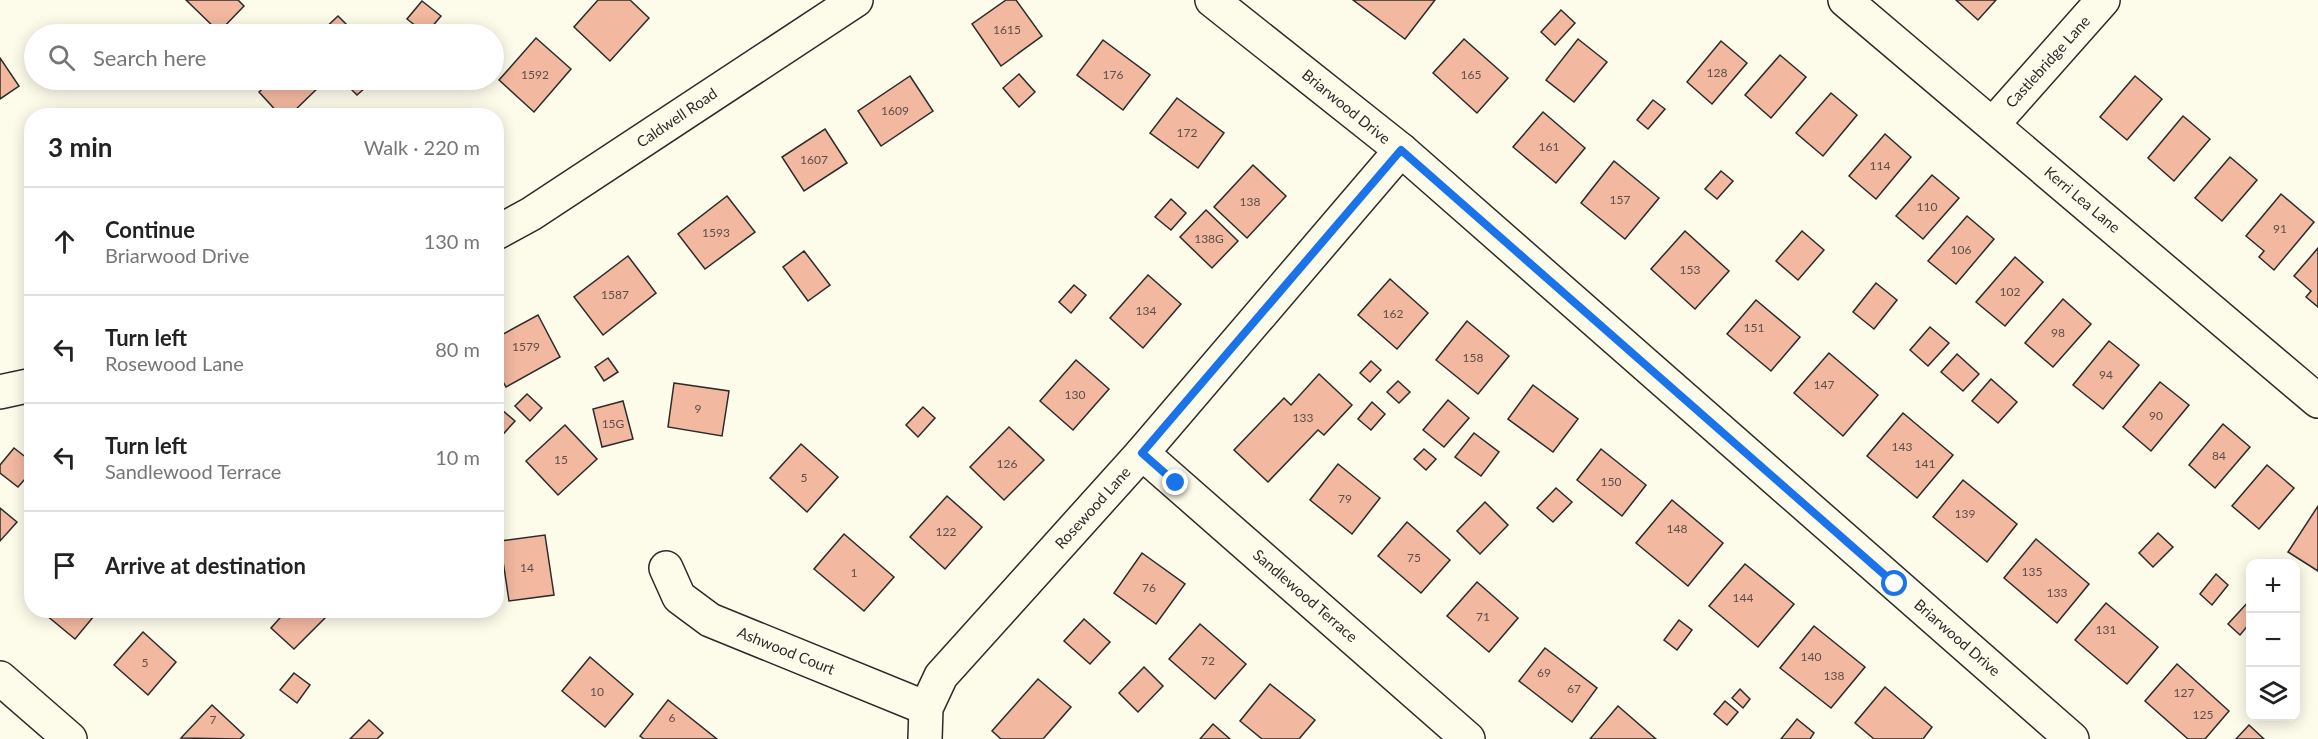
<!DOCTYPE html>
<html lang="en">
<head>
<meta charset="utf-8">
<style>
  body { margin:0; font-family:Lato,sans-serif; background:#f2f2f2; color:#222 }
  .controls { position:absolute; right:18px; bottom:18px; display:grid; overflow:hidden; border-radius:12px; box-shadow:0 3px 15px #0003 }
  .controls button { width:54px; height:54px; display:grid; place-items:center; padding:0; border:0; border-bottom:2px solid #e0e0e0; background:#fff; color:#222; font:30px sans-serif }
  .stop { position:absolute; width:18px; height:18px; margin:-14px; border:4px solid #1a73e8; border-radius:50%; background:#fff }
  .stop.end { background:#1a73e8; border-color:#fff; box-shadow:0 2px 6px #0008 }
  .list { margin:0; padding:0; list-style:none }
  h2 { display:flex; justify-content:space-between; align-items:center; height:78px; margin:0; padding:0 24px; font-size:26px }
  h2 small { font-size:20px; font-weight:400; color:#767676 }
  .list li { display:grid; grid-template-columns:39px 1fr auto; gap:18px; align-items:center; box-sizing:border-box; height:108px; padding:0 24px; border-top:2px solid #e0e0e0 }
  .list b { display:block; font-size:22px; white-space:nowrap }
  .list p { margin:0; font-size:20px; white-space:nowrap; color:#767676 }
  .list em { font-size:20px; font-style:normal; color:#767676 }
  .icon { flex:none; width:33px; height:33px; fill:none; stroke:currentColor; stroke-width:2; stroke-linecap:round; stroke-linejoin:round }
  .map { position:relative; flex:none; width:2318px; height:739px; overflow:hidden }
  .search { position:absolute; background:#fff; box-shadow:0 3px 15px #0003; left:24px; top:24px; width:480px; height:66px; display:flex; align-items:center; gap:15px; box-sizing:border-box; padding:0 21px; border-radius:33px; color:#767676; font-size:22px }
  .panel { position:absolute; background:#fff; box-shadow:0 3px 15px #0003; left:24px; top:108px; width:480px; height:510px; border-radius:24px }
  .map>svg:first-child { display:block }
</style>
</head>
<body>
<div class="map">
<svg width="2318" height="739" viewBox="0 0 2318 739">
  <rect width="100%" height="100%" fill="#fdfbea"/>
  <g fill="#f2b8a0" stroke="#2b2b2b" stroke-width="1.5">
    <polygon points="186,0 238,0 244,6 219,32"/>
    <polygon points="598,0 630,0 649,18 610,61 574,27"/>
    <polygon points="1006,0 1016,0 1042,36 1001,66 972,24"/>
    <polygon points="1353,0 1435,0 1405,39"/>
    <polygon points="1956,0 1996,0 1978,20"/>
    <polygon points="422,1 441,16 426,34 407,19"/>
    <polygon points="1561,10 1575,23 1555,45 1541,32"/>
    <polygon points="338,16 356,34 319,34"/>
    <polygon points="536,38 571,69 534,112 499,80"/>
    <polygon points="1464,39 1508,78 1477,113 1433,73"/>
    <polygon points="1578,39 1607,62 1574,102 1546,80"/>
    <polygon points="1103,40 1150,75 1123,110 1077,75"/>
    <polygon points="1721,41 1747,63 1712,104 1687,82"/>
    <polygon points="1780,55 1806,77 1771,118 1745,95"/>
    <polygon points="0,58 19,86 0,99"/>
    <polygon points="1019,74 1035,92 1019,107 1003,88"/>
    <polygon points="910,76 933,111 881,146 858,111"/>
    <polygon points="2135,76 2162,99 2127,140 2100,117"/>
    <polygon points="272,80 326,80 289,116 281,116 259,92"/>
    <polygon points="342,80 374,80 357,95"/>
    <polygon points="1831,93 1857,115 1823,156 1796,133"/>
    <polygon points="1177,98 1224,133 1198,168 1150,133"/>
    <polygon points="1653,100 1665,109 1648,129 1637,120"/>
    <polygon points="1543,112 1585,148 1556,183 1513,147"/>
    <polygon points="2183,116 2210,139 2174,181 2148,158"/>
    <polygon points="825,129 847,163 804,191 782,157"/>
    <polygon points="1885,134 1911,157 1876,199 1849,176"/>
    <polygon points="2230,157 2257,180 2222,221 2195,198"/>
    <polygon points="1614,161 1659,198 1625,239 1581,203"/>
    <polygon points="1253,165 1286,196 1247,238 1214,207"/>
    <polygon points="1721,171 1733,181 1717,199 1705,189"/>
    <polygon points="1932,175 1959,198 1923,239 1896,216"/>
    <polygon points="2281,194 2314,222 2274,270 2259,257 2264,251 2246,236"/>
    <polygon points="727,196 755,232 705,269 678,234"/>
    <polygon points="1171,199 1186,213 1171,230 1155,217"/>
    <polygon points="1206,210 1238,241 1212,268 1180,237"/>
    <polygon points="1967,216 1994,239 1956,284 1928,261"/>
    <polygon points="1685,231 1729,271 1695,309 1651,269"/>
    <polygon points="1802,231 1824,250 1798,280 1776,261"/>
    <polygon points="2318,248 2318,307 2306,297 2311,291 2294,276"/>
    <polygon points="804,251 830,285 808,301 783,267"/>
    <polygon points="628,256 656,293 603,335 574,297"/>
    <polygon points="2015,257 2043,282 2005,326 1976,302"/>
    <polygon points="1148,275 1181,304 1143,348 1110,318"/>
    <polygon points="1390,279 1428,313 1397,349 1358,315"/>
    <polygon points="1876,283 1897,300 1874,329 1853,312"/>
    <polygon points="1074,285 1086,295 1071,313 1059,302"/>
    <polygon points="2063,299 2091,324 2053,367 2025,343"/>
    <polygon points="1756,300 1800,337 1771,371 1727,334"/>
    <polygon points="538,315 560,357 506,387 496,369 496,338"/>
    <polygon points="1467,321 1509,356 1478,394 1436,360"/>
    <polygon points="1930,327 1949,343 1928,366 1910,350"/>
    <polygon points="2109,341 2139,365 2103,409 2073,385"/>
    <polygon points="1829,353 1878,395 1843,436 1794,393"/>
    <polygon points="1957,354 1979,374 1963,391 1941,372"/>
    <polygon points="608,358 618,372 604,381 595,367"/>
    <polygon points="1076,360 1109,389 1073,430 1040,401"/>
    <polygon points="1371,361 1381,370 1370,382 1360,373"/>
    <polygon points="1319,374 1352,405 1324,435 1318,430 1268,482 1234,450 1284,398 1291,405"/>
    <polygon points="1991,379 2017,402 1998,423 1972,401"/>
    <polygon points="1398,381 1410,392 1399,403 1387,392"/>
    <polygon points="2160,382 2189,405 2151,451 2123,427"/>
    <polygon points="674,383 729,391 722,436 668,427"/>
    <polygon points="1533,385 1578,419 1553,452 1508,419"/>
    <polygon points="527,394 542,408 530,421 515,406"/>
    <polygon points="1448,400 1469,418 1444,447 1423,430"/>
    <polygon points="623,401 633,439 602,447 593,409"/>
    <polygon points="1372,402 1385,414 1371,430 1358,419"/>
    <polygon points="496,405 515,421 496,442"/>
    <polygon points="923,407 935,418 918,437 906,425"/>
    <polygon points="1903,413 1953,455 1917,498 1867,456"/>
    <polygon points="2223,424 2250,447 2215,488 2189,465"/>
    <polygon points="565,425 597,459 558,495 526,461"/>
    <polygon points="1009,427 1044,460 1004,500 970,467"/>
    <polygon points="1474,433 1499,452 1481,476 1455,457"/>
    <polygon points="801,444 838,477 807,512 770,478"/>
    <polygon points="14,448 32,462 32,471 18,487 0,473 0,465"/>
    <polygon points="1424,449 1436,459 1426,470 1414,459"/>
    <polygon points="1601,449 1646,485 1622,516 1577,480"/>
    <polygon points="1338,464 1380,498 1352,534 1310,500"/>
    <polygon points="2267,465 2294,488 2259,529 2232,506"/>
    <polygon points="1963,480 2017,524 1987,562 1933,517"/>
    <polygon points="1556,488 1572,502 1553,522 1537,508"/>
    <polygon points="947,496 982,527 945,569 910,537"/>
    <polygon points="1672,500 1723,543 1688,586 1636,543"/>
    <polygon points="1485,502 1508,525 1480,554 1457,531"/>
    <polygon points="2318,506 2318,571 2288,552"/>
    <polygon points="0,508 17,522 0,541"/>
    <polygon points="1407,522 1450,560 1421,593 1378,556"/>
    <polygon points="2158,533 2173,547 2153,567 2139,553"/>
    <polygon points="844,534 894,577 864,611 814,569"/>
    <polygon points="545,535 554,595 509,601 500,541"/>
    <polygon points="2036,539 2089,584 2057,623 2004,578"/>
    <polygon points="1142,553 1185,584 1156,624 1114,593"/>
    <polygon points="1745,564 1794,604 1758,647 1709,606"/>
    <polygon points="2216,574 2228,585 2212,605 2200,594"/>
    <polygon points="1477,582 1518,618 1489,652 1447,616"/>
    <polygon points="2249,601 2250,623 2240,635 2228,624"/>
    <polygon points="2106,603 2158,647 2127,684 2075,640"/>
    <polygon points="40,610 99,610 75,639"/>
    <polygon points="287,610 327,610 330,613 294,649 271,628"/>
    <polygon points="1084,619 1110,642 1090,664 1064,641"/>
    <polygon points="1679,620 1692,630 1677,650 1664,640"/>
    <polygon points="1200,624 1246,664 1215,699 1169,659"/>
    <polygon points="1814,626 1865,667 1831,708 1780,668"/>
    <polygon points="143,632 176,662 148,695 114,665"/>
    <polygon points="1545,648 1597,688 1572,722 1519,681"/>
    <polygon points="590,657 633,694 605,727 562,691"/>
    <polygon points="2177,664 2229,711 2205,739 2188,739 2145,701"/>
    <polygon points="1144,667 1163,686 1138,712 1119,693"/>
    <polygon points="294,673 310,685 297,703 280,690"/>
    <polygon points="1038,679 1071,707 1043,739 1001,739 992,731"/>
    <polygon points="1270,684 1315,720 1299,739 1262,739 1240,721"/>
    <polygon points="1885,687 1932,727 1923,739 1874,739 1855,723"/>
    <polygon points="1740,689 1750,699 1743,708 1732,698"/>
    <polygon points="668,700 717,739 644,739 640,736"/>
    <polygon points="1725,701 1738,712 1727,725 1714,714"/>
    <polygon points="212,705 244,735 240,739 181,738"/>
    <polygon points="1618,706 1656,739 1590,739"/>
    <polygon points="1797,719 1814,733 1810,739 1781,739"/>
    <polygon points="369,720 383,733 377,739 350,739"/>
    <polygon points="1213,724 1230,739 1200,739"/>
    <polygon points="2249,725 2264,739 2236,739"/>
  </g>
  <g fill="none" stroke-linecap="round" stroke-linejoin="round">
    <defs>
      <g id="minor">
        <polyline points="1212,0 1401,150 2072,739"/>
        <polyline points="1845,0 2318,401"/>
        <polyline points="1993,124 2103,0"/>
        <polyline points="496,233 531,214 856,0"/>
        <polyline points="0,392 32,385"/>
        <polyline points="1142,453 1468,739"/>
        <polyline points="666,568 679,597 710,620 926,708"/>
        <polyline points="0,678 70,739"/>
        <polyline points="925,739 926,708 941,676 1142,453 1401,150"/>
      </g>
    </defs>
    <use href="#minor" stroke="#2b2b2b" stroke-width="36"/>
    <use href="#minor" stroke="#fdfbea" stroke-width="33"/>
  </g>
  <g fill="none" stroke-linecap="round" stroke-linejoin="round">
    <polyline stroke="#1a73e8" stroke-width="8" points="1176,483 1142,453 1401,150 1895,584"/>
  </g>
  <g text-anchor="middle" stroke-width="4.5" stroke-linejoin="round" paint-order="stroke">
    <g font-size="12" fill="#5d4e48">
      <text x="1007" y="34">1615</text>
      <text x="1717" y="77">128</text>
      <text x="535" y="79">1592</text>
      <text x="1113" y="79">176</text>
      <text x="1471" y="79">165</text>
      <text x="895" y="115">1609</text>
      <text x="1187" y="137">172</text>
      <text x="1549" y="151">161</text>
      <text x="814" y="164">1607</text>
      <text x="1880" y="170">114</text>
      <text x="1620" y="204">157</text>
      <text x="1250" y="206">138</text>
      <text x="1927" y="211">110</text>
      <text x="2280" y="233">91</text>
      <text x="716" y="237">1593</text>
      <text x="1209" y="243">138G</text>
      <text x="1961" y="254">106</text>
      <text x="1690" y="274">153</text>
      <text x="2010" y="296">102</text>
      <text x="615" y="299">1587</text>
      <text x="1146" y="315">134</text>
      <text x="1393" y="318">162</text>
      <text x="1754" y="332">151</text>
      <text x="2058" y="337">98</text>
      <text x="526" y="351">1579</text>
      <text x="1473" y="362">158</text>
      <text x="2106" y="379">94</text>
      <text x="1824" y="389">147</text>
      <text x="1075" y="399">130</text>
      <text x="698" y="413">9</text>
      <text x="2156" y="420">90</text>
      <text x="1303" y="422">133</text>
      <text x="613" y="428">15G</text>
      <text x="1902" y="451">143</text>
      <text x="2219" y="460">84</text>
      <text x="561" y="464">15</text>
      <text x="1007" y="468">126</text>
      <text x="1925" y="468">141</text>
      <text x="804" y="482">5</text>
      <text x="1611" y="486">150</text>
      <text x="1345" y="503">79</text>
      <text x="1965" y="518">139</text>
      <text x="1677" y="533">148</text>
      <text x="946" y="536">122</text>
      <text x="1414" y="562">75</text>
      <text x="527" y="572">14</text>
      <text x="2032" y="576">135</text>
      <text x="854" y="577">1</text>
      <text x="1149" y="592">76</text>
      <text x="2057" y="597">133</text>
      <text x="1743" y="602">144</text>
      <text x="1483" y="621">71</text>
      <text x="2106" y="634">131</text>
      <text x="1811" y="661">140</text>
      <text x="1208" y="665">72</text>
      <text x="145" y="667">5</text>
      <text x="1544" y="677">69</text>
      <text x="1834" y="680">138</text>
      <text x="1574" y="693">67</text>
      <text x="597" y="696">10</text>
      <text x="2184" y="697">127</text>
      <text x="2203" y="719">125</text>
      <text x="672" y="722">6</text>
      <text x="213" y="724">7</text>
    </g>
    <g font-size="15" fill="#2b2b2b" stroke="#fdfbea">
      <text transform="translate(2048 62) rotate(-48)" y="5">Castlebridge Lane</text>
      <text transform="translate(1346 107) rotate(39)" y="5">Briarwood Drive</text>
      <text transform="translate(677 118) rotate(-34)" y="5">Caldwell Road</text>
      <text transform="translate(2082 200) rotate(40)" y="5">Kerri Lea Lane</text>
      <text transform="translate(1093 508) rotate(-48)" y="5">Rosewood Lane</text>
      <text transform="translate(1305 596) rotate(41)" y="5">Sandlewood Terrace</text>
      <text transform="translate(1957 638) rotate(41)" y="5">Briarwood Drive</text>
      <text transform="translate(786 651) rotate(22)" y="5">Ashwood Court</text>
    </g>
  </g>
</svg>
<div class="controls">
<button>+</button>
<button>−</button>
<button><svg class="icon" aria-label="layers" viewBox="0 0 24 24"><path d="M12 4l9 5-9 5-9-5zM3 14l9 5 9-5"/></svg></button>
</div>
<div class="stop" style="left:1895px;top:584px"></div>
<div class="stop end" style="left:1176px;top:483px"></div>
<div class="search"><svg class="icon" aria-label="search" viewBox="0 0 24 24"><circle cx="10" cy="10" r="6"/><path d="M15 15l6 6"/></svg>Search here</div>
<section class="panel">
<h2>3 min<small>Walk · 220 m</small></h2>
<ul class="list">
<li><svg class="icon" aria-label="ahead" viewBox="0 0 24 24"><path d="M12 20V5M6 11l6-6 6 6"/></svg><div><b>Continue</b><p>Briarwood Drive</p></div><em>130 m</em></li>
<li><svg class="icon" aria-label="left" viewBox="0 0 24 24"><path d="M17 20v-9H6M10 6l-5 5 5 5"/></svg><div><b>Turn left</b><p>Rosewood Lane</p></div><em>80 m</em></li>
<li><svg class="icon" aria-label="left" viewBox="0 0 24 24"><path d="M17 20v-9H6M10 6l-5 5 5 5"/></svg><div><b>Turn left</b><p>Sandlewood Terrace</p></div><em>10 m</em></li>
<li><svg class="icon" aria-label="arrive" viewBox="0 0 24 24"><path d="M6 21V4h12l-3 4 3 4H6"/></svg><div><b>Arrive at destination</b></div></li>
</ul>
</section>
</div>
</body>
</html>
